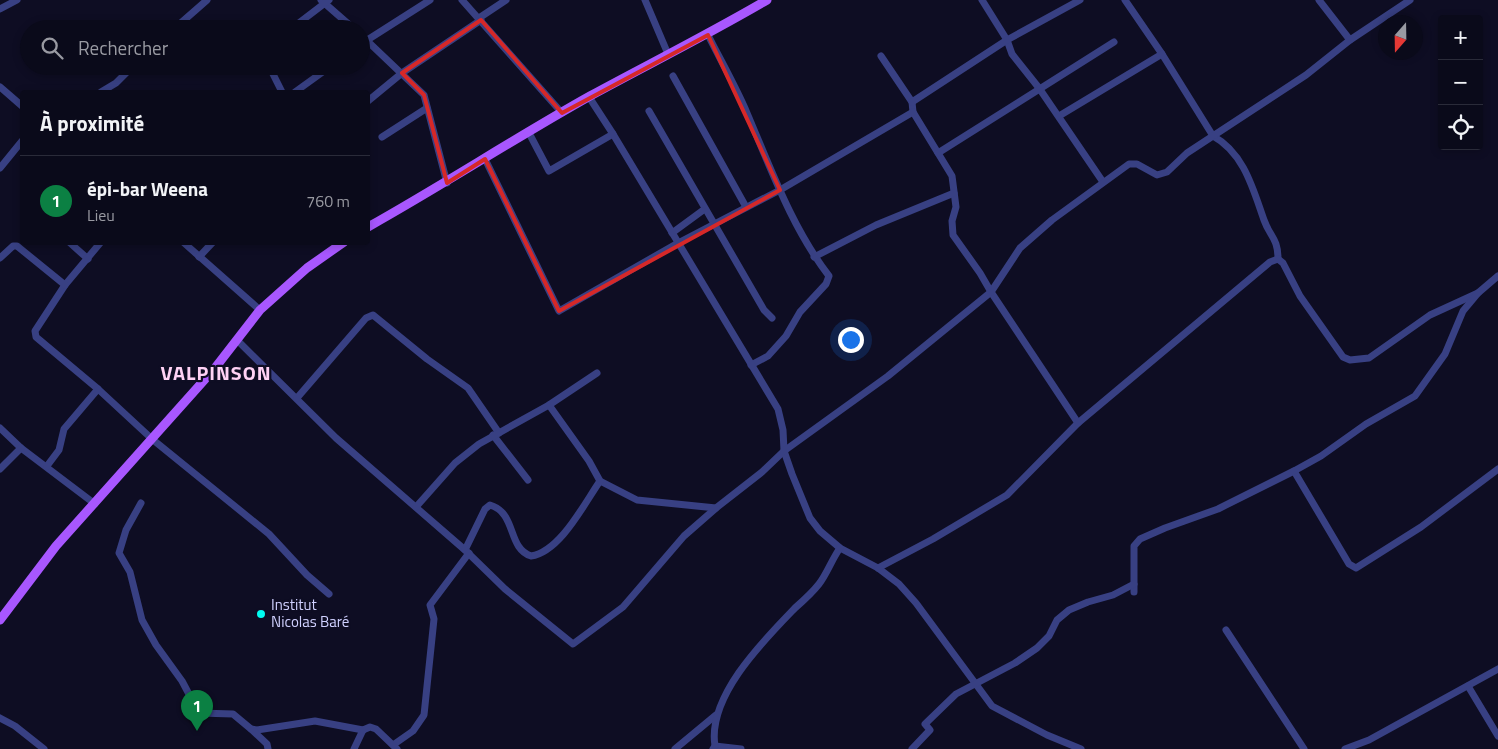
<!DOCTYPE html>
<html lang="fr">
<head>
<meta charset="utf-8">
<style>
  body { margin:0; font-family:"Titillium Web",sans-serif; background:#131323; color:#f1f3f6 }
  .controls { position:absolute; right:15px; top:15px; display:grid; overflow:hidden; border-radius:5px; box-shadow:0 2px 8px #0003 }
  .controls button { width:45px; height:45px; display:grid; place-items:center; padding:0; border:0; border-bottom:1px solid #2a2b39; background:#0a0a1a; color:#f1f3f6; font:25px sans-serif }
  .compass { position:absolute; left:1378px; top:15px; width:45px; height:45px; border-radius:50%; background:#0a0a1a; box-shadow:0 2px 8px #0003; rotate:200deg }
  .you { position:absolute; left:850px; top:339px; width:18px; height:18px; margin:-12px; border:4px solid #fff; border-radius:50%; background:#1a73e8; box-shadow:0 0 0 8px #1a73e833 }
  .badge { display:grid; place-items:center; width:32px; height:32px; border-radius:50%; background:#0b8043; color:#fff; font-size:16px; font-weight:700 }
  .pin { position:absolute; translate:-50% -41px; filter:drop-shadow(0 1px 2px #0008) }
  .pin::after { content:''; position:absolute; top:26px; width:18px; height:15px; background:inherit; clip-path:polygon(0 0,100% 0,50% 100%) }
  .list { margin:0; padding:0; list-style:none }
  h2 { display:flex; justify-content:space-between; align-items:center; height:65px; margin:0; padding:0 20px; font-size:21px }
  h2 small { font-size:16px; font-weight:400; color:#999aa2 }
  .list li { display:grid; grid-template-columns:32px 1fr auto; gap:15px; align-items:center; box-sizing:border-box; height:90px; padding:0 20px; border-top:1px solid #2a2b39 }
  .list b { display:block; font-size:19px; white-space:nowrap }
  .list p { margin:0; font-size:16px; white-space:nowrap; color:#999aa2 }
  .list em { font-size:16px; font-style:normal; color:#999aa2 }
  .icon { flex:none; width:28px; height:28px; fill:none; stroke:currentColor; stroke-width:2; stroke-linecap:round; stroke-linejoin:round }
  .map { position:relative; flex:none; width:1498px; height:749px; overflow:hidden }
  .search { position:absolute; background:#0a0a1a; box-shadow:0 2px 8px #0003; left:20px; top:20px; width:350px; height:55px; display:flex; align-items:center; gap:12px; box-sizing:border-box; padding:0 18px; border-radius:28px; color:#999aa2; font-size:19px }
  .panel { position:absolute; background:#0a0a1a; box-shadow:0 2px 8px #0003; left:20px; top:90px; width:350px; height:155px; border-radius:5px }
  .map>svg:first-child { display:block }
</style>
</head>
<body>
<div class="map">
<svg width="1498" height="749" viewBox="0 0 1498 749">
  <rect width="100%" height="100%" fill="#0e0d23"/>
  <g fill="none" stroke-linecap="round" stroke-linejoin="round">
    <g stroke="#384083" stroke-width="7">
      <polyline points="321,0 354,29"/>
      <polyline points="462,0 562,113"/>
      <polyline points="645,0 668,54"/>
      <polyline points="982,0 1007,40 1012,54 1039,88 1103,182"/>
      <path d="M1125,0L1162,54L1213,136C1244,153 1253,189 1264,220C1270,237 1278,238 1278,259"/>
      <polyline points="1319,0 1350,40"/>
      <polyline points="0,9 17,0"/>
      <polyline points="479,18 506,0"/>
      <polyline points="174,29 207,0"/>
      <polyline points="291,29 329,0"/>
      <polyline points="361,35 424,95 447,183"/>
      <path d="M708,35C721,61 736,87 747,113C771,169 792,228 829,276L826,284L800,312L786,336L768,356L751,365"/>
      <polyline points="361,44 430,0"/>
      <polyline points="881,56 912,102 913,112 952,176 956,207 952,221 953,235 980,273 991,292 1078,423"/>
      <polyline points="269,66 282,92"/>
      <polyline points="673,76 746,207"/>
      <polyline points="0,87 22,106"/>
      <polyline points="101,92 116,83 133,66"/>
      <polyline points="295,92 331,66"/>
      <polyline points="589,97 613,134 778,409 783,430 784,451 792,474 810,518 820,531 840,548 878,568 899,584 916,603 992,706 1047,735 1081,749"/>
      <polyline points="368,101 402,73 481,20"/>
      <polyline points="912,102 1007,40 1080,0"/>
      <polyline points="649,111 764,310 772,318"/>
      <polyline points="1059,116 1162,54"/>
      <polyline points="529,133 549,171 613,134"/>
      <polyline points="382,137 427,108"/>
      <polyline points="938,153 1114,42"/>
      <polyline points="485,159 559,311 678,243 780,190 913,112"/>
      <polyline points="0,168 22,141"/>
      <polyline points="672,233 702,211"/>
      <polyline points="69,242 88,259"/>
      <polyline points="101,242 65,285 35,331 36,337 98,389 152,439 269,534 307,575 329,594"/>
      <polyline points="183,242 260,310"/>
      <polyline points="199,257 213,242"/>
      <polyline points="814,257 876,225 954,193"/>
      <polyline points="0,258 13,246 17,246 65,285"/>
      <polyline points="237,340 336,438 465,550 505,589 573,644 623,607 684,536 716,508 762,472 784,451 888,376 991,292 1020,248 1052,220 1129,164 1137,164 1157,175 1167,172 1187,153 1306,75 1350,40 1410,0"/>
      <polyline points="297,398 366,318 373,315 427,359 468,388 499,433"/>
      <polyline points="549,405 589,461 600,481 637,500 716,508"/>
      <polyline points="0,428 21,448 95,504"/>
      <polyline points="493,435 528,480"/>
      <polyline points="47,466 59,450 64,429 98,389"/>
      <polyline points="0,469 21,448"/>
      <polyline points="1294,471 1349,564 1356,568 1421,527 1498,469"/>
      <polyline points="141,503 126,530 119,553 130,572 142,620 156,645 182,681 199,713 233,714 251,729 257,730 315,721 363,730"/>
      <polyline points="416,507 455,463 479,444 549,405 597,373"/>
      <path d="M465,550L485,509L490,505C517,513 507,548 531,556C560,552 584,504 600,481"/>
      <polyline points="878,568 933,539 1007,495 1078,423 1270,262 1278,259 1283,263 1300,296 1343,357 1350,360 1369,358 1430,315 1478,293"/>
      <polyline points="1134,592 1134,546 1140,539 1165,528 1218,509 1294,471 1321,456 1366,424 1415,396 1445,354 1463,311 1478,293 1498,276"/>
      <polyline points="1226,630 1304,749"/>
      <polyline points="1468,686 1498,736"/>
      <polyline points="0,718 15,726 44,749"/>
      <polyline points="251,729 267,744 268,749"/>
      <polyline points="393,745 413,731 424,715 434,619 430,605 469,553"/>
      <polyline points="715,746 741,749"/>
      <polyline points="354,749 363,730 370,727 376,729 397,749"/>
      <polyline points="675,749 716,715"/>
      <path d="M713,749L715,746C707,697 763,641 795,608C803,601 812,593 819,584C827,574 832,559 840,548"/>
      <polyline points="912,749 930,730 925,724 956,694 1015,663 1037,648 1049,636 1057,620 1069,610 1088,602 1113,595 1134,584"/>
      <polyline points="1345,749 1369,740 1498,669"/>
    </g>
    <g stroke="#a857ff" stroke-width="9">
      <path d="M368,227C443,185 515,138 590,96C649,64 709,34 767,0"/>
      <polyline points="0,620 56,546 215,368 260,310 307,268 344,242"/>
    </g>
  </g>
  <path fill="none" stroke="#d62828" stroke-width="4" stroke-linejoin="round" d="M481,20L562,113L708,35L780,190L559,311L485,159L447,183L424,95L402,73Z"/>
  <circle fill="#00fbf0" stroke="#0e0d23" stroke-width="2" cx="261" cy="614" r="5"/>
  <g text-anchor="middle" stroke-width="4.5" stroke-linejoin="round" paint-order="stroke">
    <g font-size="15" fill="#d0d1ff" stroke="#0e0d23" text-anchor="start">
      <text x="271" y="610">Institut<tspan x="271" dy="17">Nicolas Baré</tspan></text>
    </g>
    <g font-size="20" font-weight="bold" letter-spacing="1" fill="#ffd2f5" stroke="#0e0d23">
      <text x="216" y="380">VALPINSON</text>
    </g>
  </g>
</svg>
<div class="controls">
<button>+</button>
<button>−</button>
<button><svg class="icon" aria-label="locate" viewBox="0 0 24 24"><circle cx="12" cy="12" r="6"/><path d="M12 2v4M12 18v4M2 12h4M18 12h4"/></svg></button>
</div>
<svg class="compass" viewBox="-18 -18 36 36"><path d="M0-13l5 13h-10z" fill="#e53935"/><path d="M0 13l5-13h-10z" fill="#999aa2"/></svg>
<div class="you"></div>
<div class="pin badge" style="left:197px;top:731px">1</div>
<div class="search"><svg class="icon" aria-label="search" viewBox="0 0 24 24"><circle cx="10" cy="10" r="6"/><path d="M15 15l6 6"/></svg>Rechercher</div>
<section class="panel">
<h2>À proximité<small></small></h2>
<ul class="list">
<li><span class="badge">1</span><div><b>épi-bar Weena</b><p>Lieu</p></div><em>760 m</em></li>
</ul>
</section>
</div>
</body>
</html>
